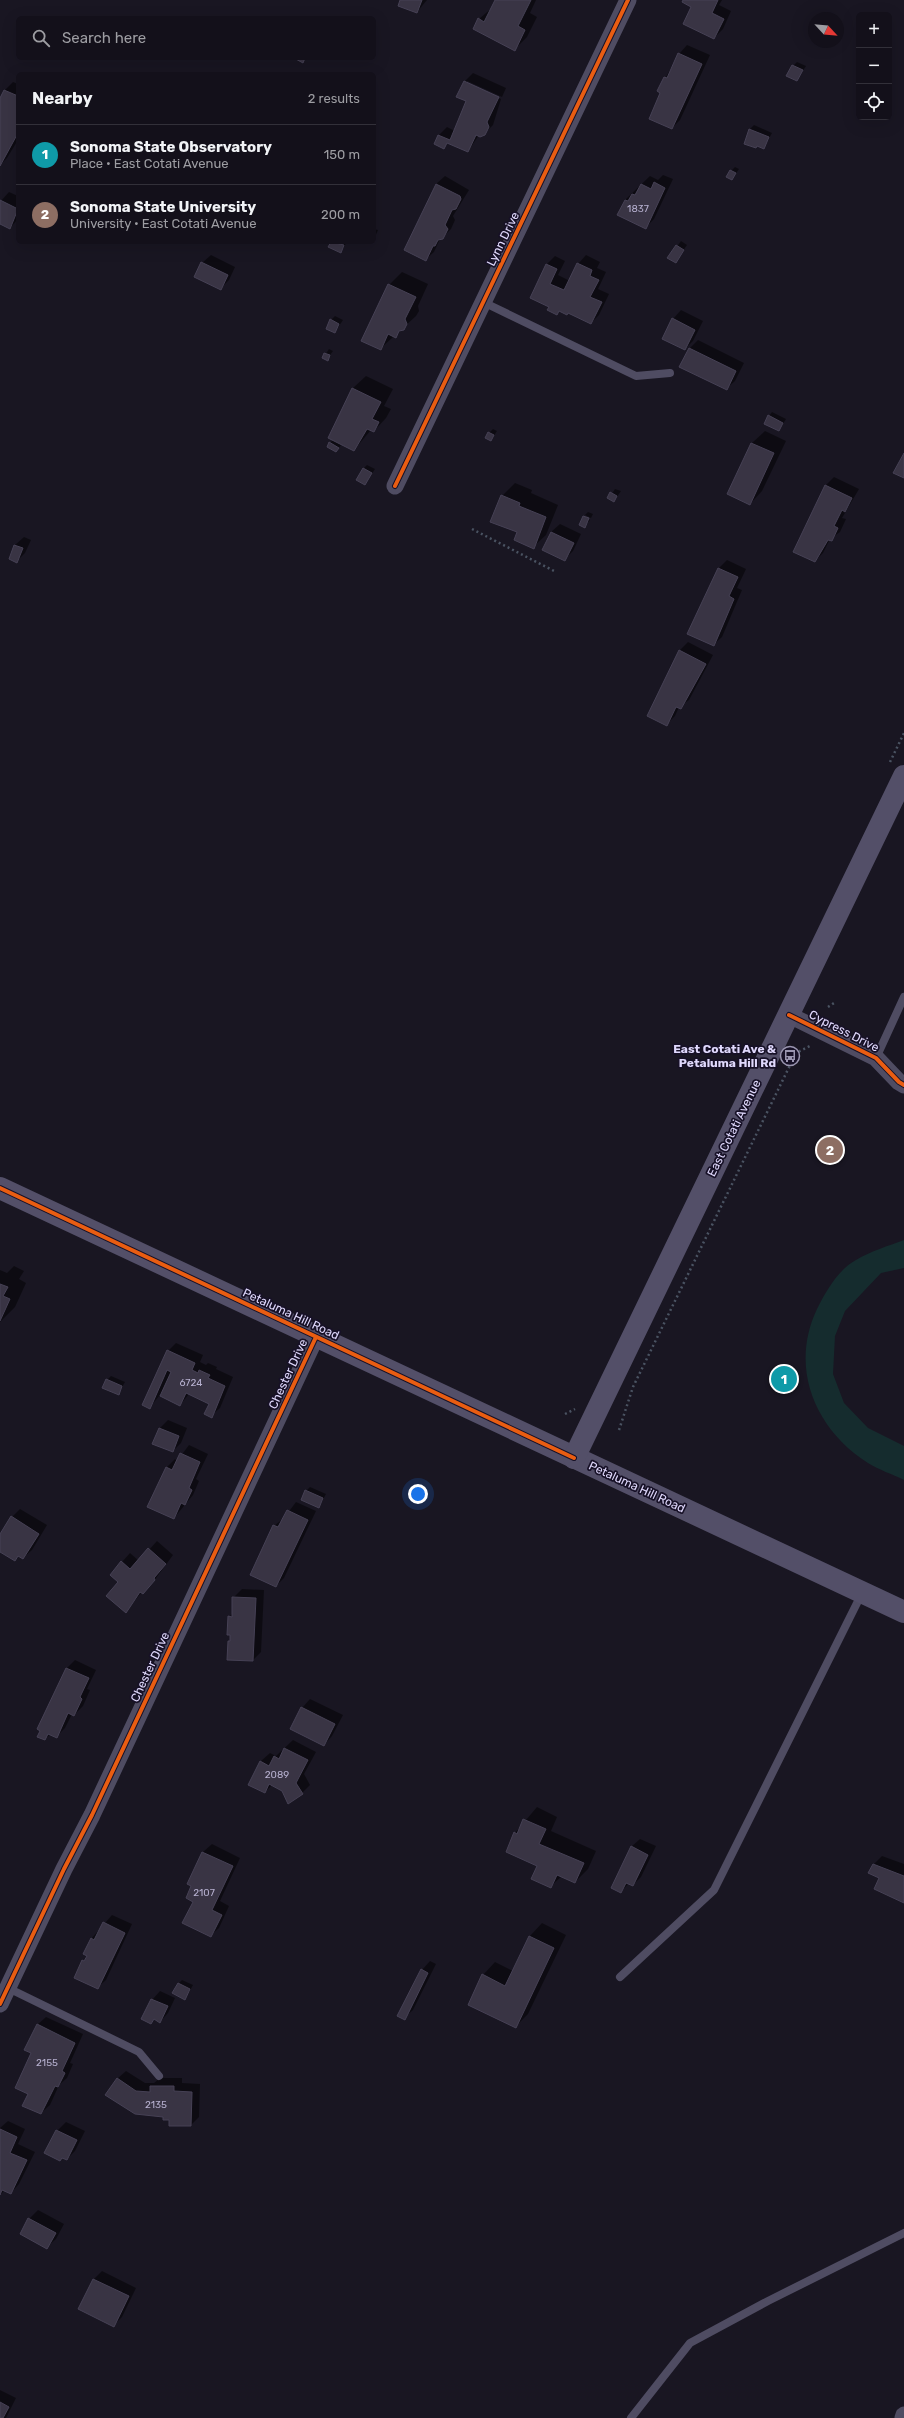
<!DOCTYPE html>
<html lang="en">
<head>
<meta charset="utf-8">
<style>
  body { margin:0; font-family:Rubik,sans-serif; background:#201e27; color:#f1f3f6 }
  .controls { position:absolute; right:12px; top:12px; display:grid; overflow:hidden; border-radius:6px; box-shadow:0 4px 16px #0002 }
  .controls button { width:36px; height:36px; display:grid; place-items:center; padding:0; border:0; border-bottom:1px solid #323039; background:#13101a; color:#f1f3f6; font:20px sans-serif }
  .compass { position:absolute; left:808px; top:12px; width:36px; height:36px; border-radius:50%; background:#13101a; box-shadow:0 4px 16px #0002; rotate:116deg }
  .you { position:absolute; left:418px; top:1494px; width:14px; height:14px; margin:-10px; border:3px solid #fff; border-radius:50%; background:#1a73e8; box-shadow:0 0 0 6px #1a73e833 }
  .badge { display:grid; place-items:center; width:26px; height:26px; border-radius:50%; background:#9a95b0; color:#fff; font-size:13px; font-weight:700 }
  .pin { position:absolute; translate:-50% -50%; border:2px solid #fff; box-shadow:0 1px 4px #0006 }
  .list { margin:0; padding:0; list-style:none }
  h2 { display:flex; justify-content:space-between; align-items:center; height:52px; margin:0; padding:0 16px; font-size:17px }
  h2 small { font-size:13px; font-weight:400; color:#9d9da2 }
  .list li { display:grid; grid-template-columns:26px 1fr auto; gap:12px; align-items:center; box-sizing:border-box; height:60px; padding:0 16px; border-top:1px solid #323039 }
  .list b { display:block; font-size:15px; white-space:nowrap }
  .list p { margin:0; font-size:13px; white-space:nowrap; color:#9d9da2 }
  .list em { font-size:13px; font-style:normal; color:#9d9da2 }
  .icon { flex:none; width:22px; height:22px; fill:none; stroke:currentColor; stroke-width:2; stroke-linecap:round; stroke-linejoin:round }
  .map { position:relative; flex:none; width:904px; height:2418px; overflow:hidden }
  .search { position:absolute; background:#13101a; box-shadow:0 4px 16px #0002; left:16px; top:16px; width:360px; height:44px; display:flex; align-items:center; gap:10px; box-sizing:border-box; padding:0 14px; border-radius:6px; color:#9d9da2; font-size:15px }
  .panel { position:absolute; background:#13101a; box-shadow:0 4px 16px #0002; left:16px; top:72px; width:360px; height:172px; border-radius:6px }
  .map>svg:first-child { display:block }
</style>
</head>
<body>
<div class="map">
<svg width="904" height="2418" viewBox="0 0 904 2418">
  <rect width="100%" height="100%" fill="#191622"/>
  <path fill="#152c2e" d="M904,1240V1268L881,1273L845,1311L835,1336L833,1374L844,1403L868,1428L904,1446V1480C892,1474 879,1470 868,1463C815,1429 789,1368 817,1309C826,1291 838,1270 856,1260C871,1251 888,1246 904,1240Z"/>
  <g fill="#0007">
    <polygon points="401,0 427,0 417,12"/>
    <polygon points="496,0 536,0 530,13 537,17 527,37 515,49 479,19 493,7"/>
    <polygon points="684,0 722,0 719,5 731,11 723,29 714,38 693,6"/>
    <polygon points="687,45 710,55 680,120 672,128 661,92 658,91 679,54"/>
    <polygon points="797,62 806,66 797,80 793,66"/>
    <polygon points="473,73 506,88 502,97 467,81 467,84 501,99 493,125 484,134 479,135 468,151 449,142 444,147 435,143 439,135 447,127 455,131 467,101 464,82"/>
    <polygon points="13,82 18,84 18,140 7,158 0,165 0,102 5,90"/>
    <polygon points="754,125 772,133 764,147 746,143 750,129"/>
    <polygon points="735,167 739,169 732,179 731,171"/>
    <polygon points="663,175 673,179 654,219 645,228 625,200 650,176 658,180"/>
    <polygon points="445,176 469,190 453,216 455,220 451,229 439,241 434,252 425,260 436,184"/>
    <polygon points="9,192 18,196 18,219 10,228 0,223 0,202"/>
    <polygon points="374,229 378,230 374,239"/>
    <polygon points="681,241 687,245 675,262 669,258"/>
    <polygon points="332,242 347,242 340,252 330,247"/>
    <polygon points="211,255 235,267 229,280 220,289 202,263"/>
    <polygon points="586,255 600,262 597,268 606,272 598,289 609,294 599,315 591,323 568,312 560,311 557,314 550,306 531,297 547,264 555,256 565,261 558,275 570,281 578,264"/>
    <polygon points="402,272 428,284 418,306 419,311 416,316 380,349 389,285"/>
    <polygon points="681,310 703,321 693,341 685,349 673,319"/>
    <polygon points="335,316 343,320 335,332 331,320"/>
    <polygon points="698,340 744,363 735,381 726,389 689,349"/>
    <polygon points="329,349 333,351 327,359 323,358"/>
    <polygon points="366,376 393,389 384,406 391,409 386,418 374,431 371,430 354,450 342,444 336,451 330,443 333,440 329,438 353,388"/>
    <polygon points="772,412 786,419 779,430 769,416"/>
    <polygon points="493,429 497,431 491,440 489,433"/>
    <polygon points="765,431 786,441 762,491 750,504 752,443"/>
    <polygon points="367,465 375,469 365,484 363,469"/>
    <polygon points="834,477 859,489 842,518 846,519 840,532 830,539 823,553 815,561 826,485"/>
    <polygon points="515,483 532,490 531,493 558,505 546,535 533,547 518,532 502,496"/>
    <polygon points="615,489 621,491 614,501 609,498"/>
    <polygon points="588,512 593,514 591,518 585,515"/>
    <polygon points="584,516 590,520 585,526 580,524"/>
    <polygon points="560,524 581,534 573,551 565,559 551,532"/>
    <polygon points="24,537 31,540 25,553 17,561 10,559 15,545"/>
    <polygon points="727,560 746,569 737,588 742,590 722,637 713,645 688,633 719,568"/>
    <polygon points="688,642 713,655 689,700 679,707 675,716 667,724 679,651"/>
    <polygon points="14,1266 24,1271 19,1279 26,1283 15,1307 0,1322 0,1270 7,1273"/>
    <polygon points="176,1343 203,1355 200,1362 206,1365 208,1363 217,1367 216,1369 233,1377 220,1408 211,1416 210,1404 189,1394 180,1405 160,1395 150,1407 168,1351"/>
    <polygon points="788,1365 795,1368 784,1389 784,1369"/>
    <polygon points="111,1376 125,1382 118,1394 107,1380"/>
    <polygon points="168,1420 187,1428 181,1443 173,1451 160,1428"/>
    <polygon points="189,1445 208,1454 196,1479 199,1481 193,1495 174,1518 166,1468 175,1459 177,1461"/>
    <polygon points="310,1487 326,1494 319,1507 306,1491"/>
    <polygon points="296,1502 316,1511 284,1578 276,1586 274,1526 284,1518"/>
    <polygon points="20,1509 47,1525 32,1550 23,1558 19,1555 15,1560 0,1551 0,1536 12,1517"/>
    <polygon points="157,1541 173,1555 151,1585 143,1593 142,1592 126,1611 119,1582 122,1562 130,1553 139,1561"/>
    <polygon points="242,1589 264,1590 261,1652 253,1660 229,1642 231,1639 229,1617 233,1613 233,1598"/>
    <polygon points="75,1660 96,1670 87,1689 90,1690 83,1706 74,1715 72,1714 65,1728 57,1736 51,1734 45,1739 67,1668"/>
    <polygon points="310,1699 343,1715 332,1736 324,1745 302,1708"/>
    <polygon points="293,1740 316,1752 304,1774 310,1785 302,1793 283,1790 272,1785 265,1792 250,1784 261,1761 270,1753 276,1756"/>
    <polygon points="537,1807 557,1817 551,1831 596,1851 588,1869 575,1882 562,1876 551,1886 515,1833"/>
    <polygon points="640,1839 656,1846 641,1877 633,1885 629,1883 621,1892 631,1847"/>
    <polygon points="212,1844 240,1858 220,1901 229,1906 219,1928 210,1936 194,1901 193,1885 188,1883 203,1852"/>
    <polygon points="882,1856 904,1864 904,1902 880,1878 874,1864"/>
    <polygon points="112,1915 132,1924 106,1980 97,1988 83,1961 88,1955 91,1939"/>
    <polygon points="542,1923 566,1935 528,2014 516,2026 483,1975 495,1962 513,1971 530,1936"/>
    <polygon points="430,1961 436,1964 413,2010 404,2018 422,1970"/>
    <polygon points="182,1980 193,1985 185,1999 178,1984"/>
    <polygon points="160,1991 175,1998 168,2013 160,2022 155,2019 151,2023 152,2000"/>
    <polygon points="46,2017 83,2034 70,2063 73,2064 67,2078 59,2085 50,2105 41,2113 29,2094 37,2025"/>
    <polygon points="126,2071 145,2083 154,2083 160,2078 182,2078 182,2083 200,2084 199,2117 191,2125 164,2116 117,2079"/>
    <polygon points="8,2121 25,2129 18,2144 35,2152 19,2184 11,2193 5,2190 0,2195 0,2128"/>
    <polygon points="66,2122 85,2131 75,2151 67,2159 46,2153 57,2131"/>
    <polygon points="38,2210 64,2224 56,2239 47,2247 21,2233 29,2219"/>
    <polygon points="102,2271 136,2288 122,2317 114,2325 79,2309 94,2279"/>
    <polygon points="0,2390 16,2398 6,2418 0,2418"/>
  </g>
  <g fill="#393444" stroke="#464155">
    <polygon points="400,0 422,0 417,13 398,6"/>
    <polygon points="495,0 531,0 518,26 525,30 515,51 473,29 478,18 484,22"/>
    <polygon points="683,0 718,0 712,13 724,19 714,39 683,24 691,7 682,2"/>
    <polygon points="678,53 702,64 672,129 649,119 660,93 657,91 664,77 667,78"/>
    <polygon points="294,58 305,58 303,63"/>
    <polygon points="792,65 803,70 797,81 786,76"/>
    <polygon points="464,81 499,97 487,122 489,127 485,135 480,137 476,135 468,152 447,143 444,149 434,144 438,135 450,140 466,101 456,97"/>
    <polygon points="4,90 18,96 18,133 0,166 0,98"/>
    <polygon points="749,129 769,137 764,149 757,146 756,148 744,144"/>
    <polygon points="730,170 736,173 732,180 726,177"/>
    <polygon points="654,182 665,188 646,229 617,215 625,200 628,201 632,194 635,195 641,184 651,189"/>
    <polygon points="436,184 460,196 461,199 456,209 452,210 445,225 448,229 443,239 438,240 435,246 433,246 426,261 404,250"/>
    <polygon points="0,200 18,209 10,229 0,224"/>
    <polygon points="331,242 344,245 341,253 328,247"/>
    <polygon points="676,245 684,250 676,263 667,258"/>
    <polygon points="201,262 228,275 221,290 194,277"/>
    <polygon points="577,263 592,270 590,276 599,280 590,297 602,302 591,324 568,313 567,315 559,311 557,315 547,310 549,307 530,298 546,264 557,269 550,284 564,290"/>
    <polygon points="388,284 416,297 405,319 407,324 404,330 399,331 396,338 388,334 381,350 361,341"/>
    <polygon points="672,318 695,330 685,350 662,339"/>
    <polygon points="330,319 339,324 335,333 326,329"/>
    <polygon points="689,348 736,371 727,390 679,367"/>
    <polygon points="324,353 330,355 328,361 322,358"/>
    <polygon points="352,388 381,402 372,419 379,422 374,432 367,429 354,451 328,438"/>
    <polygon points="768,415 783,423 779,431 764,424"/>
    <polygon points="488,432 494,435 491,441 485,438"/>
    <polygon points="329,442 339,448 336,452 327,447"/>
    <polygon points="751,443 774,453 750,505 727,494"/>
    <polygon points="904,453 904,478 893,473"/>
    <polygon points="363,468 372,473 365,485 356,480"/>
    <polygon points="825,485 852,498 845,512 842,510 834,526 838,528 832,541 828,540 815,562 793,552"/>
    <polygon points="610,492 617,496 614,502 607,498"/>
    <polygon points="501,495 520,503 519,506 546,517 534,549 514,540 517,532 490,522"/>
    <polygon points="583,516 589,518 585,528 579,525"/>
    <polygon points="551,532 574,543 565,561 542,550"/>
    <polygon points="14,545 23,548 17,563 9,559"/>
    <polygon points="718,568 738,577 729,596 734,599 714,646 687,634"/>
    <polygon points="679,650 706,664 681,709 676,707 667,726 647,716"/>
    <polygon points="0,1284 8,1287 3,1296 10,1299 0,1321"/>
    <polygon points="167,1350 195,1363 192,1370 198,1373 199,1370 210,1375 208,1378 225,1386 212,1418 204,1414 209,1404 186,1393 180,1406 160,1396 171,1372 167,1370 150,1409 142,1405"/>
    <polygon points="783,1368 792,1372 785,1390 775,1386"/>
    <polygon points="106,1379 122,1386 119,1395 102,1388"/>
    <polygon points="159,1428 179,1436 173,1452 152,1444"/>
    <polygon points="180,1453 200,1462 189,1488 192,1490 185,1505 181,1503 174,1519 147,1507 166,1467 172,1470"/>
    <polygon points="305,1490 323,1498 319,1508 301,1500"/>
    <polygon points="287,1510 308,1520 276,1587 250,1575 273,1525 278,1527"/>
    <polygon points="11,1516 39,1534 23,1559 18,1556 15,1561 0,1552 0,1534"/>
    <polygon points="148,1548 166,1564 154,1578 155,1580 143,1594 140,1592 126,1613 106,1596 118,1582 110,1575 121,1561 130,1569"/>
    <polygon points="232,1597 256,1598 253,1661 227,1660 228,1641 230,1641 230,1635 227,1635 228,1616 232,1617"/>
    <polygon points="66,1668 89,1678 80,1697 82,1699 74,1716 68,1713 57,1738 48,1734 45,1740 37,1737 40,1731 37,1729"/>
    <polygon points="301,1707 335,1724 324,1746 290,1729"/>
    <polygon points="284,1748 308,1760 296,1783 303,1794 288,1804 282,1791 269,1784 265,1793 248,1785 260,1761 269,1766 274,1756 279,1759"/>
    <polygon points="523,1819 546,1829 539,1844 584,1863 575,1883 557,1875 551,1888 531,1879 537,1866 506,1852 514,1832 517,1834"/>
    <polygon points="631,1846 648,1855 633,1886 626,1883 621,1893 611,1888"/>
    <polygon points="202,1852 233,1866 212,1910 222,1915 211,1937 182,1923 193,1902 186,1898 191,1886 187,1884"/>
    <polygon points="873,1864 904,1876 904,1903 874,1889 879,1878 868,1873"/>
    <polygon points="103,1922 125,1933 98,1989 74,1978 82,1960 84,1961 87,1956 83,1954 91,1938 94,1940"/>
    <polygon points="529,1936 554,1948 516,2028 468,2005 482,1974 505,1986"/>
    <polygon points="421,1969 428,1973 405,2020 397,2016"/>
    <polygon points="178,1983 190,1989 185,2000 172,1993"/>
    <polygon points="151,1999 168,2006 160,2023 154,2019 151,2024 141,2019"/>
    <polygon points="37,2024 75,2043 62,2071 65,2073 58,2087 55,2086 41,2114 22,2106 28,2094 15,2088 31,2053 24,2050"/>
    <polygon points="117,2078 136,2091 150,2092 150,2086 174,2086 174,2091 192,2092 191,2126 169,2126 169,2120 163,2120 163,2117 135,2114 105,2095"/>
    <polygon points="0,2129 17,2137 10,2153 27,2160 11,2194 2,2190 0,2195"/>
    <polygon points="56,2130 77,2140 67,2160 62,2158 60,2161 44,2153"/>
    <polygon points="28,2218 56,2233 47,2249 20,2234"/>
    <polygon points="93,2279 129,2296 114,2327 78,2309"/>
    <polygon points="0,2402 9,2407 3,2418 0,2418"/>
  </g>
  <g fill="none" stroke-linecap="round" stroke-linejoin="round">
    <g stroke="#4a5362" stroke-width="2.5" stroke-dasharray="2 3" stroke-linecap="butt">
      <polyline points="472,529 556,572"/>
      <polyline points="890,762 904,733"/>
      <polyline points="828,1007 834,1003"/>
      <polyline points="565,1414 575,1409"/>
      <polyline points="619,1430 633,1387 796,1053 810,1046"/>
    </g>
    <g stroke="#4f4c62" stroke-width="8">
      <polyline points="483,302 636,376 670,373"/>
      <polyline points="876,1058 904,997"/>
      <polyline points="620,1977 714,1890 862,1593"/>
      <polyline points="8,1988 139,2052 159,2076"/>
      <polyline points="631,2418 690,2343 768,2301 904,2233"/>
    </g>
    <g stroke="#4f4c62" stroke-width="17">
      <polyline points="395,486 628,0"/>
      <polyline points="789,1015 876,1058 899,1082 904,1085"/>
      <polyline points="0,2004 64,1869 92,1815 316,1337"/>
      <polyline points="903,2418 904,2415"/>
    </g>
    <g stroke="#534f68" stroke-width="22">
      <polyline points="0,1188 904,1612"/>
      <polyline points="574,1458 904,776"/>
    </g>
    <defs>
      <g id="cycleway">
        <polyline points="395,486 628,0"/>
        <polyline points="789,1015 876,1058 899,1082 904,1085"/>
        <polyline points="0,1188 574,1458"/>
        <polyline points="0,2004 64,1869 92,1815 316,1337"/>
      </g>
    </defs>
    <use href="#cycleway" stroke="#171127" stroke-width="6"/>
    <use href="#cycleway" stroke="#e95d12" stroke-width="4"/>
  </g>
  <defs>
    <symbol id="bus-ring" viewBox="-11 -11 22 22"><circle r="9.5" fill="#171127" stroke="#9a95b0" stroke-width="1.5"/><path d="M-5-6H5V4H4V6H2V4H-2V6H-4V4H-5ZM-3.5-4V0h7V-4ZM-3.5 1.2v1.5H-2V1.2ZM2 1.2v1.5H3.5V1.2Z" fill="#9a95b0"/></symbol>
  </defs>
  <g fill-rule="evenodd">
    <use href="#bus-ring" x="779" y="1045" width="22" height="22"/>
  </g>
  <g text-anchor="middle" stroke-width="3.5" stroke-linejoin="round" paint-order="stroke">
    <g font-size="10" fill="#b6b0cf">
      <text x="638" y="212">1837</text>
      <text x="191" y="1386">6724</text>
      <text x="277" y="1778">2089</text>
      <text x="204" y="1896">2107</text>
      <text x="47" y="2066">2155</text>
      <text x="156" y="2108">2135</text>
    </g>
    <g font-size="12" fill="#e0d9fd" stroke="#171127">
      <text transform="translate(503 239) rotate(-64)" y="4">Lynn Drive</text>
      <text transform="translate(844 1031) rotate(27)" y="4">Cypress Drive</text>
      <text transform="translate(734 1128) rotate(-64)" y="4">East Cotati Avenue</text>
      <text transform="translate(291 1314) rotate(25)" y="4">Petaluma Hill Road</text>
      <text transform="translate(288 1374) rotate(-65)" y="4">Chester Drive</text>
      <text transform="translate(637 1487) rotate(25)" y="4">Petaluma Hill Road</text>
      <text transform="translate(150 1667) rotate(-65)" y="4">Chester Drive</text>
    </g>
    <g font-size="12" font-weight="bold" fill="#e0d9fd" stroke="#171127" text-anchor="end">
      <text x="776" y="1053">East Cotati Ave &amp;<tspan x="776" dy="14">Petaluma Hill Rd</tspan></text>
    </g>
  </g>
</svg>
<div class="controls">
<button>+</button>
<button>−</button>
<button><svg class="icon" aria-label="locate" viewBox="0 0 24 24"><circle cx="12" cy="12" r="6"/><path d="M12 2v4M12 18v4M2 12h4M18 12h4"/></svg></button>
</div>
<svg class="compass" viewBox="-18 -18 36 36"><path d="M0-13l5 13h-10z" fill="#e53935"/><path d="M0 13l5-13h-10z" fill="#9d9da2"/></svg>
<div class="you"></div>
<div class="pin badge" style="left:784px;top:1379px;background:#0f9aa8">1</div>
<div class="pin badge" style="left:830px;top:1150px;background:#8d6e63">2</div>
<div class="search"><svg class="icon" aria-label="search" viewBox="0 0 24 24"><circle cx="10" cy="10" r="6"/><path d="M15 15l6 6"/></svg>Search here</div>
<section class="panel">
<h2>Nearby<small>2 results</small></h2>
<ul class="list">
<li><span class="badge" style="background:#0f9aa8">1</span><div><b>Sonoma State Observatory</b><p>Place · East Cotati Avenue</p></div><em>150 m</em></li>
<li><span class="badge" style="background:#8d6e63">2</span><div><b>Sonoma State University</b><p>University · East Cotati Avenue</p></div><em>200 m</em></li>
</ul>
</section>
</div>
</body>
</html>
